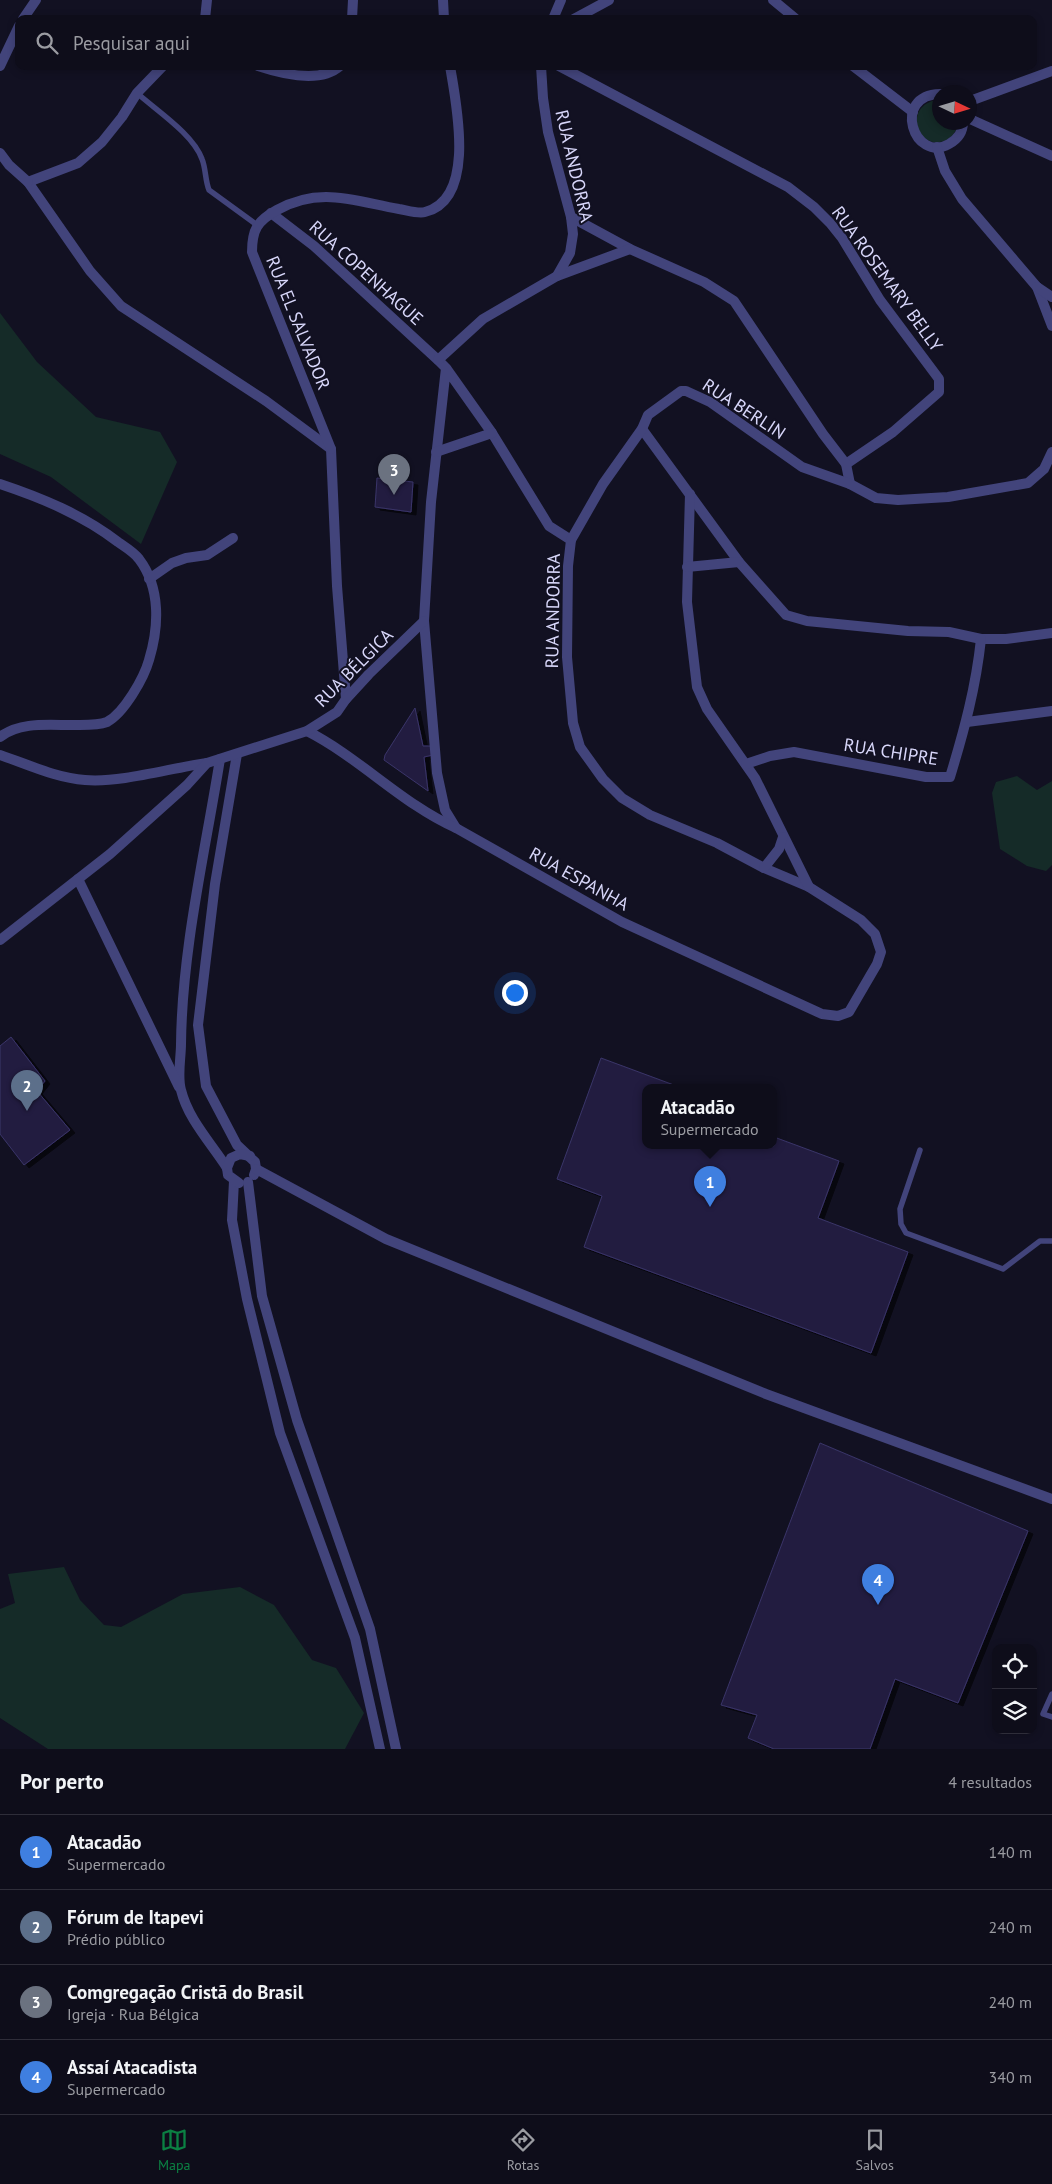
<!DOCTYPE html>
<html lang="pt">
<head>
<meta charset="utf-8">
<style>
  body { margin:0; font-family:"PT Sans",sans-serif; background:#171623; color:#f1f3f6 }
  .controls { position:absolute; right:15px; bottom:15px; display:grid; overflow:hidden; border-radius:10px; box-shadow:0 2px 8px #0003 }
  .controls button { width:45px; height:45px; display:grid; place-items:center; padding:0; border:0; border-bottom:1px solid #2e2d39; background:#0e0d1a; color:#f1f3f6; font:25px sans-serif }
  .compass { position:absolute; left:932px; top:85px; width:45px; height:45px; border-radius:50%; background:#0e0d1a; box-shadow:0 2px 8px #0003; rotate:94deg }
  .you { position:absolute; left:514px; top:992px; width:18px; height:18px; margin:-12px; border:4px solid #fff; border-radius:50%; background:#1a73e8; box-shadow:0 0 0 8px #1a73e833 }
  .badge { display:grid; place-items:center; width:32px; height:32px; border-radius:50%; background:#0b8043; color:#fff; font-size:16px; font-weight:700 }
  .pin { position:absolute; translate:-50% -41px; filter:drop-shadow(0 1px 2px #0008) }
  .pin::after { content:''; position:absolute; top:26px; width:18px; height:15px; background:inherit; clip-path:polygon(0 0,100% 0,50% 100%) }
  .popup { position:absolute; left:642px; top:1084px; width:135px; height:65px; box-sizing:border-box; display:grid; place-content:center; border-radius:10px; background:#0e0d1a; filter:drop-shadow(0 1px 4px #0005); font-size:16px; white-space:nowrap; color:#9b9ca2 }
  .popup b { font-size:19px; color:#f1f3f6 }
  .popup::after { content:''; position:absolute; left:50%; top:100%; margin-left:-10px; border:10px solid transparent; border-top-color:#0e0d1a }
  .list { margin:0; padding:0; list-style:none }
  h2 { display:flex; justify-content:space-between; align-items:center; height:65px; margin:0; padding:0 20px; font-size:21px }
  h2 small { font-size:16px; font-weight:400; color:#9b9ca2 }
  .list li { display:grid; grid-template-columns:32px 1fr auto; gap:15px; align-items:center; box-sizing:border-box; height:75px; padding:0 20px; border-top:1px solid #2e2d39 }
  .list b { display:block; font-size:19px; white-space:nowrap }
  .list p { margin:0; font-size:16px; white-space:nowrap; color:#9b9ca2 }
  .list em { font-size:16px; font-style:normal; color:#9b9ca2 }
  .icon { flex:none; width:28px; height:28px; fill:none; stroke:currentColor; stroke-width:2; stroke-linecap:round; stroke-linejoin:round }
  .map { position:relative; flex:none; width:1052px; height:1749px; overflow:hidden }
  .search { position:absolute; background:#0e0d1a; box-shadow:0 2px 8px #0003; left:15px; right:15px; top:15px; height:55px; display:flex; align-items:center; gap:12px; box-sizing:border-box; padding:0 18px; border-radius:10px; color:#9b9ca2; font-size:19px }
  .sheet { height:365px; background:#0e0d1a }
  nav { display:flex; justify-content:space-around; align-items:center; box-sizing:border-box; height:70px; border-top:1px solid #2e2d39; background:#0e0d1a; font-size:14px; color:#9b9ca2 }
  nav a { display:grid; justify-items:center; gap:2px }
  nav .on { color:#0b8043 }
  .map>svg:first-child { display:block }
</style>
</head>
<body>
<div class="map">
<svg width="1052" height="1749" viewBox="0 0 1052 1749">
  <defs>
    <filter id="shadow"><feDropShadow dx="5" dy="3" stdDeviation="0" flood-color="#0009"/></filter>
  </defs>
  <rect width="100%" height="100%" fill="#121122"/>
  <g fill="#152b28">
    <path d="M936,100H939L940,122L958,123C957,129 954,135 948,139C921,155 900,108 936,100Z"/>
    <polygon points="0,313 37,362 96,417 160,432 177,462 141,544 51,477 0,454"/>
    <polygon points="1017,776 1037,790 1052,781 1052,865 1046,871 1027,866 1000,849 992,793 996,782"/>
    <polygon points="64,1567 80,1600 104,1625 121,1627 183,1594 240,1587 274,1605 312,1660 336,1668 364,1713 345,1749 48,1749 0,1718 0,1609 15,1603 8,1574"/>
  </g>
  <g fill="#231f40" stroke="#3a3469" filter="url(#shadow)">
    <polygon points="377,478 413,482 411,512 375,507"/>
    <polygon points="415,708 423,746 432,746 433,755 424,757 428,791 384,760 385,755"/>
    <polygon points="11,1037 45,1081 37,1091 70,1130 24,1165 0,1134 0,1046"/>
    <polygon points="601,1058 682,1088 646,1088 646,1146 774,1146 774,1137 839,1161 818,1218 908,1252 871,1353 584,1247 602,1196 557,1179"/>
    <polygon points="820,1443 1028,1531 958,1703 895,1679 870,1749 774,1749 748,1738 757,1715 721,1705"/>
  </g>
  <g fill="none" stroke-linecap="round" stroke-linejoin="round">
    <g stroke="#42447b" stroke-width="5.5">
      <path d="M137,93C157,111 193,134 202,159C206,169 205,180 209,190L257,225"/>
      <polyline points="920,1150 900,1209 901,1224 906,1233 1003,1269 1040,1241 1052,1241"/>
      <polyline points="1052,1694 1043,1714 1052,1717"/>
    </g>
    <g stroke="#42447b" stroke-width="10">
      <polyline points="443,0 444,19"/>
      <polyline points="773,0 796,19"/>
      <polyline points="23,19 36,0"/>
      <polyline points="205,19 207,0"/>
      <polyline points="352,19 353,0"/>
      <polyline points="553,19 561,0"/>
      <polyline points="574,19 609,0"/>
      <polyline points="0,66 19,26"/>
      <polyline points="163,66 137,93 122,117 102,142 78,163 28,182 90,271 121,306 266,401 331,449 337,586 346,699"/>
      <path d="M258,66C282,74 320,84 340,66"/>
      <polyline points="559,66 788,187 814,207 830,223 842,238 880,300 939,379 939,392 893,432 846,464"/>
      <polyline points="853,66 913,112"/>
      <path d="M940,94C891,95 914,164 949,144C958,139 963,132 963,122"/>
      <polyline points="970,101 1052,71"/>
      <polyline points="970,119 1052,156"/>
      <polyline points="937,147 945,171 962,199 1037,287 1052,326"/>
      <polyline points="0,153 9,165 28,182"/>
      <polyline points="271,213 314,246 438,360 446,368 492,433 549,526 571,540 568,566 567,657 573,723 580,747 603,779 622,798 650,815 717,843 764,868 809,887 861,920 875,934 881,952 877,964 849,1012 838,1016 822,1014 622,922 456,828 445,810 437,773 424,621 431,502 446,368"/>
      <polyline points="571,217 630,249 704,282 734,301 823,434 846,464 850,484"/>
      <polyline points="557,276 630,249"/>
      <polyline points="1037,287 1052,297"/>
      <polyline points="438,360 483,319 557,276 570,253 573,234 571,217 548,132 543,98 541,66"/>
      <polyline points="642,429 739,562 786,615 807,621 908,631 949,632 981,639 1006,639 1052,633"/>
      <path d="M331,449L252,252C252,230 257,221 277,210C320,186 354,201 399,209C406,210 418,214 425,212C477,199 456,103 450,66"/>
      <polyline points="436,452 492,433"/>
      <path d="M0,484C42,498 83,515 118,542C125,547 134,552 139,559C161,588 159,627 149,660C144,678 124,713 107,722C99,725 89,725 80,725C54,726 22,720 0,737"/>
      <polyline points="690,494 687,602 697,687 707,709 755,778 809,887"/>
      <polyline points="571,540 603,484 642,429 648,415 681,391 686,391 710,402 802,467 850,484 876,498 898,500 948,497 1028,483 1044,469 1052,452"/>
      <polyline points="687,567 739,562"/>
      <polyline points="149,579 172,563 186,558 207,555 233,538"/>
      <polyline points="967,722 1052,711"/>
      <path d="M307,731C360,758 402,804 456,828"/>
      <polyline points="237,754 215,884 198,1025 206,1086 237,1145 255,1162 256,1169 254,1175"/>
      <path d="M0,755C27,764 56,778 85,780C122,783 170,768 207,763"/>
      <path d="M220,759C205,853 182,949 181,1044C181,1058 177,1076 181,1090C188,1119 211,1143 227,1168"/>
      <path d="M746,764L770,756L794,752L926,777H950C964,731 976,687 981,639"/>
      <polyline points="764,868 779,849 783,837"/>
      <polyline points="78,879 179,1087"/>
      <polyline points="0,940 110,854 187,785 207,763 307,731 337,712 346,699 369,674 424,621"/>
      <polyline points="256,1169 386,1239 766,1394 1052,1499"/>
      <polyline points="234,1181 232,1220 247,1299 280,1433 355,1638 380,1749"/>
      <polyline points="248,1182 262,1296 297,1420 370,1629 396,1749"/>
      <polyline points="239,1183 228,1175 227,1168 231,1158 240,1154 250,1156"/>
    </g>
  </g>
  <g text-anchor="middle" stroke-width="4" stroke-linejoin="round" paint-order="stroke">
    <g font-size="18" fill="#d8d7fa" stroke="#121122">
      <text transform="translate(574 166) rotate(77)" y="6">RUA ANDORRA</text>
      <text transform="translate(366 273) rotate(42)" y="6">RUA COPENHAGUE</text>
      <text transform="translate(887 279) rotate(54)" y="6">RUA ROSEMARY BELLY</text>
      <text transform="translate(298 323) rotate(68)" y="6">RUA EL SALVADOR</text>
      <text transform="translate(744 409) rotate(33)" y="6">RUA BERLIN</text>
      <text transform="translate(553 611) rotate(-89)" y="6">RUA ANDORRA</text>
      <text transform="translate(354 668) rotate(-45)" y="6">RUA BÉLGICA</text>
      <text transform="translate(891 752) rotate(9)" y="6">RUA CHIPRE</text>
      <text transform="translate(579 879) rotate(29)" y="6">RUA ESPANHA</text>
    </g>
  </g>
</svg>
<div class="controls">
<button><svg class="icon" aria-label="locate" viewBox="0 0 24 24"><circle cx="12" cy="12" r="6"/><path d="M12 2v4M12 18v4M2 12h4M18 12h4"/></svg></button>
<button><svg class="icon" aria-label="layers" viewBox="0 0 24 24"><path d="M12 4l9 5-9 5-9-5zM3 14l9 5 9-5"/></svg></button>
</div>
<svg class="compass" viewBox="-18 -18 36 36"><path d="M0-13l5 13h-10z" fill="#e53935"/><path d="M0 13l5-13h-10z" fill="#9b9ca2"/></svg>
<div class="you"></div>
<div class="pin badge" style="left:710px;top:1207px;background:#3f7fe0">1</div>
<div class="popup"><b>Atacadão</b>Supermercado</div>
<div class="pin badge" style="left:27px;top:1111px;background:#5c6f8a">2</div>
<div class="pin badge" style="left:394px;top:495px;background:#6b7280">3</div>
<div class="pin badge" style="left:878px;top:1605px;background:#3f7fe0">4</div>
<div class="search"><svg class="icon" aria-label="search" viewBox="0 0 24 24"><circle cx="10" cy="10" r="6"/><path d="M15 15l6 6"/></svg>Pesquisar aqui</div>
</div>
<section class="sheet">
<h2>Por perto<small>4 resultados</small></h2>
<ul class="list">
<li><span class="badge" style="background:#3f7fe0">1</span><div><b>Atacadão</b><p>Supermercado</p></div><em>140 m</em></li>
<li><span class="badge" style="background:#5c6f8a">2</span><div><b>Fórum de Itapevi</b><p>Prédio público</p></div><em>240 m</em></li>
<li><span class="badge" style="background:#6b7280">3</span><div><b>Comgregação Cristã do Brasil</b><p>Igreja · Rua Bélgica</p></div><em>240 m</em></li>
<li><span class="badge" style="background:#3f7fe0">4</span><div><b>Assaí Atacadista</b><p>Supermercado</p></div><em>340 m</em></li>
</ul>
</section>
<nav>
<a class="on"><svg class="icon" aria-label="map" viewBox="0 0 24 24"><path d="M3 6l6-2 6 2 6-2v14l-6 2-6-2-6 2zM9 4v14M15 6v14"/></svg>Mapa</a>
<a><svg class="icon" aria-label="directions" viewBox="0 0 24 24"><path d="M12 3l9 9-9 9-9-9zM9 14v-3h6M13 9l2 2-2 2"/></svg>Rotas</a>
<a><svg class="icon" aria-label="saved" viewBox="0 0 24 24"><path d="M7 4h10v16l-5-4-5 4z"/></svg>Salvos</a>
</nav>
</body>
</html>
